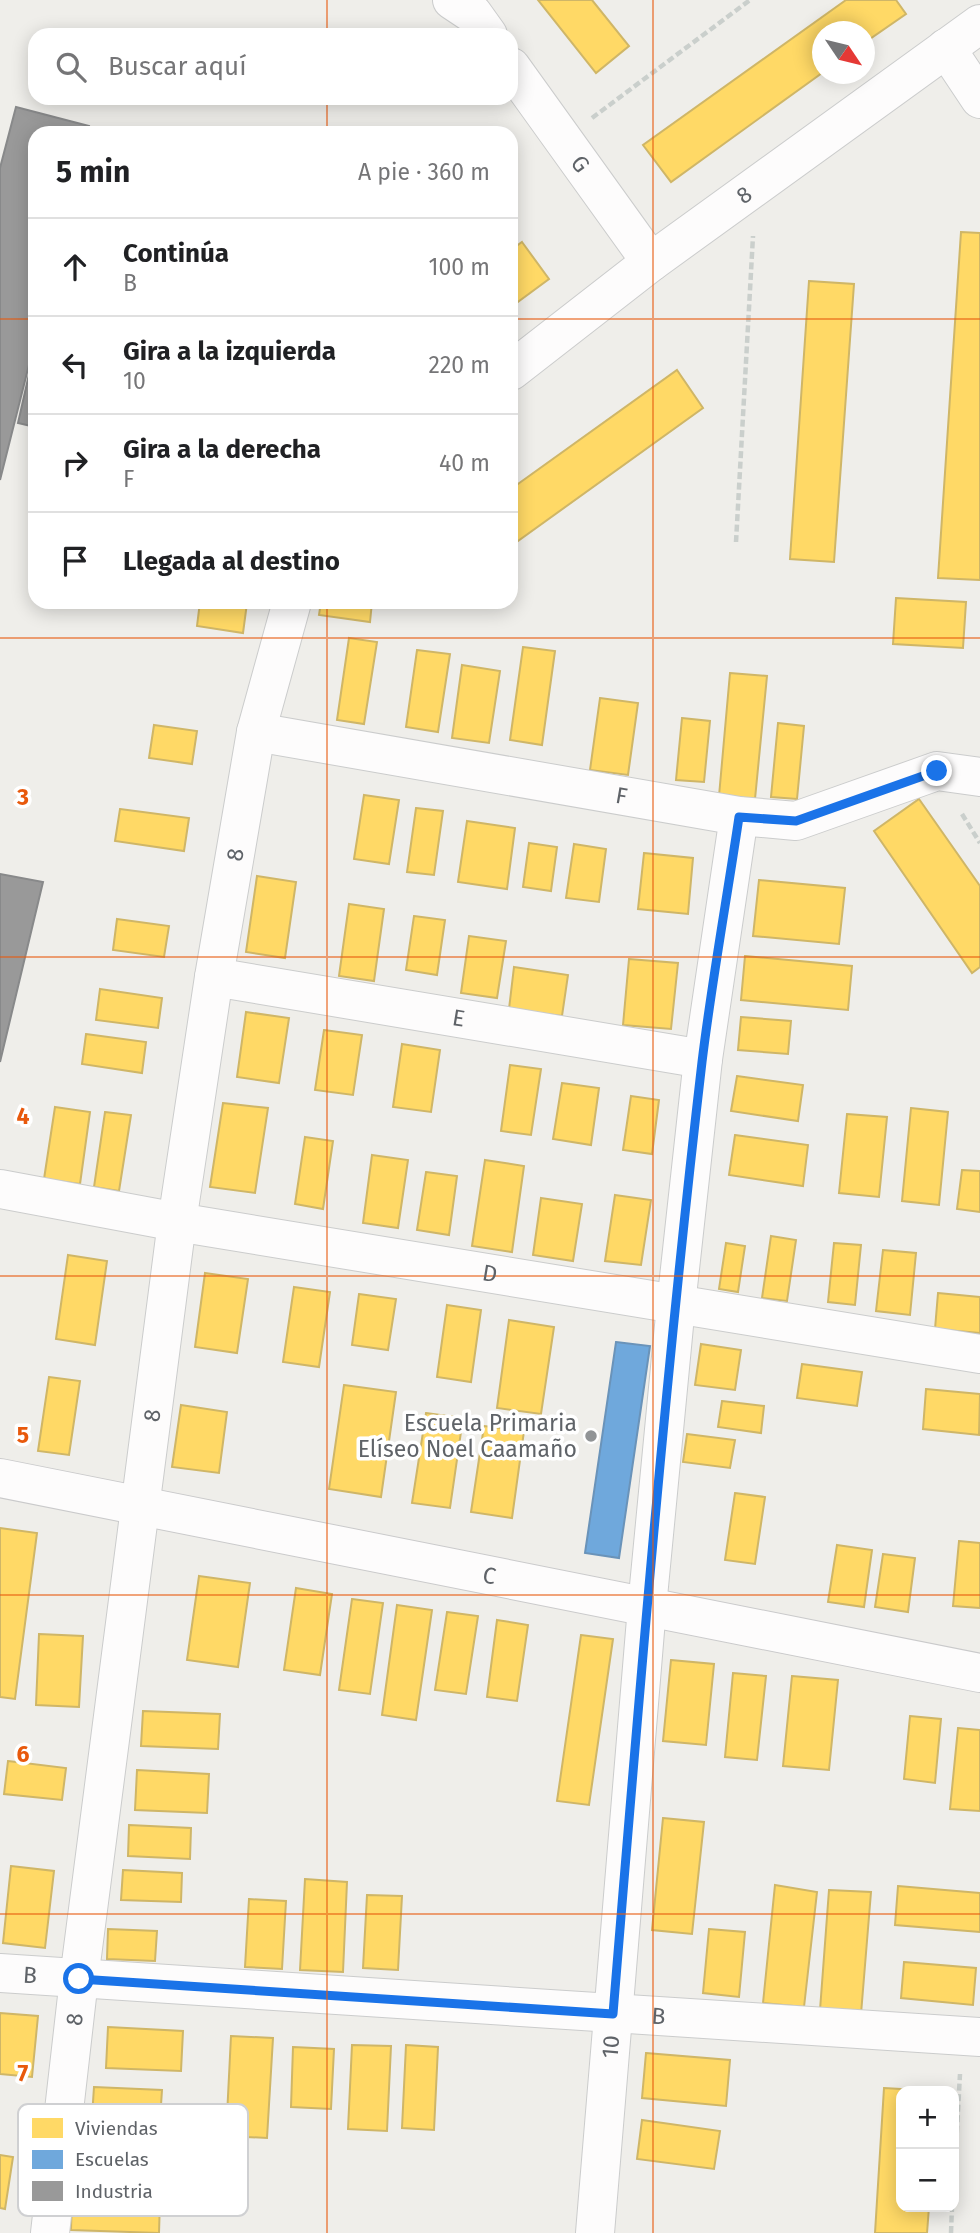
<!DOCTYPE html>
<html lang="es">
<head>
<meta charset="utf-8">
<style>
  body { margin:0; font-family:"Fira Sans",sans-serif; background:#f2f2f2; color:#202124 }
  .controls { position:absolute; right:21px; bottom:21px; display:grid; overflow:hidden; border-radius:14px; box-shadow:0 4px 18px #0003 }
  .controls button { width:63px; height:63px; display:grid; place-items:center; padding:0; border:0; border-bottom:2px solid #e0e0e0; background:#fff; color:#202124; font:35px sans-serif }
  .compass { position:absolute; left:812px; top:21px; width:63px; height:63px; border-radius:50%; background:#fff; box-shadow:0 4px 18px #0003; rotate:125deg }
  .stop { position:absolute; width:21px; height:21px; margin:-16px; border:5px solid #1a73e8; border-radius:50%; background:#fff }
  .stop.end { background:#1a73e8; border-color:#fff; box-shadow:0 2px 7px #0008 }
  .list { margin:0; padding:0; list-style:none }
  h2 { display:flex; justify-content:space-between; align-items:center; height:91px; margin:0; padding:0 28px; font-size:30px }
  h2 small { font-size:23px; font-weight:400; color:#757577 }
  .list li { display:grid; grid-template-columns:46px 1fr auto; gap:21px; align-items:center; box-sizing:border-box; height:98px; padding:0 28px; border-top:2px solid #e0e0e0 }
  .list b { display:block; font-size:26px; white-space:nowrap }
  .list p { margin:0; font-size:23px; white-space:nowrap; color:#757577 }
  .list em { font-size:23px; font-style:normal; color:#757577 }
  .icon { flex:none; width:38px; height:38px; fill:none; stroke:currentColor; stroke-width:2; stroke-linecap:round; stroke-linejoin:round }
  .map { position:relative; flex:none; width:980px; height:2233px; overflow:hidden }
  .search { position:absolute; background:#fff; box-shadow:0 4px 18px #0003; left:28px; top:28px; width:490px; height:77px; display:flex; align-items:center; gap:18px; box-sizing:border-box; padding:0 24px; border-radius:21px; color:#757577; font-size:26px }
  .panel { position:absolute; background:#fff; box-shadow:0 4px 18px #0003; left:28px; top:126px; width:490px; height:483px; border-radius:21px }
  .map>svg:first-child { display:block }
</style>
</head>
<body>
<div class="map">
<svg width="980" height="2233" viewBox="0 0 980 2233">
  <rect width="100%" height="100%" fill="#efeeea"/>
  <g fill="#ffd966" stroke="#cfb667" stroke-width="2">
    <polygon points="538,0 592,0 629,46 596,73"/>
    <polygon points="846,0 896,0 906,14 864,43 864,32 822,32 822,73 671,182 643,145"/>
    <polygon points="961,232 980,233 980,580 938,578"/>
    <polygon points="522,242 549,279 511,307 511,250"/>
    <polygon points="809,281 854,284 834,562 790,559"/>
    <polygon points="677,370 703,408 511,546 511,489"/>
    <polygon points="896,598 966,602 963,648 893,644"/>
    <polygon points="200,602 247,603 243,633 197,626"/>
    <polygon points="321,602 372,602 370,622 319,615"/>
    <polygon points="349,638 377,642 364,724 337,720"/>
    <polygon points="523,647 555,651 542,745 510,740"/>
    <polygon points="417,650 450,654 438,732 406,727"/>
    <polygon points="462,665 500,671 489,743 452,738"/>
    <polygon points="730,673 767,676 755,799 719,796"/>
    <polygon points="600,698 638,703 628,775 590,770"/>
    <polygon points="682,718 710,721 704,782 676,780"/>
    <polygon points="778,723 804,726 797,799 771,797"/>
    <polygon points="154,725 197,731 192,764 149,758"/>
    <polygon points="364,795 399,800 389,864 354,859"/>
    <polygon points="919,799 980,886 980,967 972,973 874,831"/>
    <polygon points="416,808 443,811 434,875 407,872"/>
    <polygon points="120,809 189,818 184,851 115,841"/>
    <polygon points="467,821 515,828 507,889 458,882"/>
    <polygon points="529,843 557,847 551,891 523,887"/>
    <polygon points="574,844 606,849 599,902 566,898"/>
    <polygon points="644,853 693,858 688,914 638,909"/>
    <polygon points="257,876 296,882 285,958 246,952"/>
    <polygon points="759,880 845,888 839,944 753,936"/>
    <polygon points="349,904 384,909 374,981 339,976"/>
    <polygon points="414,916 445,920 437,975 406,970"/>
    <polygon points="117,919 169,926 164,957 113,950"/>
    <polygon points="469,936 506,941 497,998 461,993"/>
    <polygon points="745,956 852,966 848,1010 741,1000"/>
    <polygon points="629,959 678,963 671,1029 623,1025"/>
    <polygon points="514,967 568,975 562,1016 509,1009"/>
    <polygon points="100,989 162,998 158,1028 96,1020"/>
    <polygon points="246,1012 289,1018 279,1083 237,1077"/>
    <polygon points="741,1017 791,1021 788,1054 738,1050"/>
    <polygon points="324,1030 362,1035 353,1095 315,1090"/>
    <polygon points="86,1034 146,1042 142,1073 82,1064"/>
    <polygon points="402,1044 440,1050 431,1112 393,1107"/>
    <polygon points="510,1065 541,1069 531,1135 501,1131"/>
    <polygon points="737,1076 803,1085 798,1121 731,1111"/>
    <polygon points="562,1083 599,1088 591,1145 553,1139"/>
    <polygon points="631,1096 659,1100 652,1154 623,1150"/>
    <polygon points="223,1103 268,1108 255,1193 210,1187"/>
    <polygon points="55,1107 90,1112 80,1184 44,1179"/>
    <polygon points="911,1108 948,1112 939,1205 902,1201"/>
    <polygon points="105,1112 131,1115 119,1191 94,1187"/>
    <polygon points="847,1114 887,1117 879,1197 839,1193"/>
    <polygon points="735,1135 808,1145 803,1186 729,1175"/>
    <polygon points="305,1137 333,1141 323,1209 295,1204"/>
    <polygon points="372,1155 408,1160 398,1228 363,1223"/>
    <polygon points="485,1160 524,1166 512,1252 472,1246"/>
    <polygon points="962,1170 980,1171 980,1212 957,1209"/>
    <polygon points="426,1172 457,1176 449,1235 417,1230"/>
    <polygon points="615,1195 651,1200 641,1265 605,1261"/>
    <polygon points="541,1198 582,1204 573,1261 533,1255"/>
    <polygon points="771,1236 796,1240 787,1301 762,1298"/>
    <polygon points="726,1243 745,1246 738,1292 719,1289"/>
    <polygon points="834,1243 861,1245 855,1305 828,1302"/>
    <polygon points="883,1250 916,1253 910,1315 876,1311"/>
    <polygon points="68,1255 107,1261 95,1345 56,1339"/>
    <polygon points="205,1273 248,1279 237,1353 195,1347"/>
    <polygon points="294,1287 330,1292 319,1367 283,1362"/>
    <polygon points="938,1293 980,1297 980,1333 935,1329"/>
    <polygon points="359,1294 396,1299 388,1350 352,1345"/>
    <polygon points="447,1305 481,1310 471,1382 437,1377"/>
    <polygon points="509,1320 554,1327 541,1414 497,1408"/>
    <polygon points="701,1344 741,1350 735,1390 695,1385"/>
    <polygon points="802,1364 862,1372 857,1406 797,1398"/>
    <polygon points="49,1377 80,1381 69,1455 38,1451"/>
    <polygon points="344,1385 396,1392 381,1497 329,1489"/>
    <polygon points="926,1389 980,1394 979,1435 923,1429"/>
    <polygon points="722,1401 764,1406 761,1433 718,1427"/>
    <polygon points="181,1405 227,1412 219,1473 172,1467"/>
    <polygon points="426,1413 463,1418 450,1508 412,1503"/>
    <polygon points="484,1426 524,1431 512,1518 471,1512"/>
    <polygon points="687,1434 735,1440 730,1468 683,1462"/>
    <polygon points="735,1493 765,1497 755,1564 725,1560"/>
    <polygon points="0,1528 37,1533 15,1699 0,1697"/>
    <polygon points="959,1541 980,1543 980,1608 953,1606"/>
    <polygon points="837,1545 872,1550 864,1607 828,1602"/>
    <polygon points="883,1554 915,1558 908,1612 875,1607"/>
    <polygon points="199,1576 250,1583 238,1667 187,1660"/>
    <polygon points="296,1588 332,1594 320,1675 284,1670"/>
    <polygon points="352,1599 383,1603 370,1694 339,1690"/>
    <polygon points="397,1605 432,1610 416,1720 382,1715"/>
    <polygon points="447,1612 478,1616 466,1694 435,1690"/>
    <polygon points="497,1620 528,1625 517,1701 487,1697"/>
    <polygon points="39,1634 83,1636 79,1707 36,1705"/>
    <polygon points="581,1635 613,1639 589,1805 557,1801"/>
    <polygon points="671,1660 714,1664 706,1745 663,1741"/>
    <polygon points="733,1673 766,1676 757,1760 725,1757"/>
    <polygon points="792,1676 838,1680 829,1770 783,1766"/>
    <polygon points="143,1711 220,1714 218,1749 141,1746"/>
    <polygon points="910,1716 941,1719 935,1783 904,1779"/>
    <polygon points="958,1728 980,1730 980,1811 950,1809"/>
    <polygon points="8,1761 66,1768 62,1800 4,1794"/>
    <polygon points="137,1770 209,1774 207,1813 135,1810"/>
    <polygon points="663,1818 704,1822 692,1934 652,1930"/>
    <polygon points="129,1825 191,1828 190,1859 128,1856"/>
    <polygon points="11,1866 54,1871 45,1948 3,1943"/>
    <polygon points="123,1870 182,1873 181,1902 121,1900"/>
    <polygon points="305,1879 347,1882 343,1972 300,1970"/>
    <polygon points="775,1885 817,1892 804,2007 763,2003"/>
    <polygon points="898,1886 980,1893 980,1932 895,1925"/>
    <polygon points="829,1890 871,1892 861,2014 820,2010"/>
    <polygon points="367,1895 402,1896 398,1970 363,1968"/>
    <polygon points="249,1899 286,1901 282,1969 245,1967"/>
    <polygon points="108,1929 157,1931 155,1961 107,1959"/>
    <polygon points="709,1929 745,1932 739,1997 703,1993"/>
    <polygon points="904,1962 976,1968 973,2005 901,1998"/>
    <polygon points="0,2013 38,2016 32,2077 0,2074"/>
    <polygon points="108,2027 183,2031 181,2071 106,2068"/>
    <polygon points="231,2036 273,2038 267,2138 226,2136"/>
    <polygon points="352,2045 391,2046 387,2131 348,2129"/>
    <polygon points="406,2045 438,2047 434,2130 402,2128"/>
    <polygon points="293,2047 334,2049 331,2109 291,2107"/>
    <polygon points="646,2053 730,2060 726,2106 642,2098"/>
    <polygon points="94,2087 162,2090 160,2120 92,2117"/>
    <polygon points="884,2088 935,2091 901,2091 901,2207 929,2207 927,2233 875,2233"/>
    <polygon points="642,2120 720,2131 714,2169 637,2159"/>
    <polygon points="0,2155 13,2157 5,2209 0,2208"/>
    <polygon points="72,2196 160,2200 159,2233 71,2230"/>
  </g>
  <polygon fill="#6fa8dc" stroke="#6a93b9" stroke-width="2" points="616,1342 650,1346 619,1558 585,1553"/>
  <g fill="#999" stroke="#88898a" stroke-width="2">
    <polygon points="16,107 89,126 88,133 35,133 35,341 0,480 0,168"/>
    <polygon points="35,348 35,427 18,423"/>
    <polygon points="0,874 43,882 0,1062"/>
  </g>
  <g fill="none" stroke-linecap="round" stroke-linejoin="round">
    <defs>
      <g id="street">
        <polyline points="452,0 473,14 488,35"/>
        <polyline points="946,48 980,99"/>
        <path id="s1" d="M511,67L651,262"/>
        <path id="s2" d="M511,371L651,262L980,24"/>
        <path id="s3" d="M256,732L739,816L796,821L937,771L980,777"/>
        <path id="s4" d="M214,977L703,1059"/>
        <path id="s5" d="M0,1189L177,1222L980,1354"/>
        <path id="s6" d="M0,1973L980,2037"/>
        <path id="s7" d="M50,2233L79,1979L177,1222L214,977L256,732L292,602"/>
        <path id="s8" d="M595,2233L647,1607L676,1305L703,1059L739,816"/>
      </g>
      <g id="secondary">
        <path id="s9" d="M0,1478L980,1673"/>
      </g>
    </defs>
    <use href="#street" stroke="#cbcccc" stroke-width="40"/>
    <use href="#secondary" stroke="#cacacb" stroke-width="40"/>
    <g stroke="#cacfcc" stroke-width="4.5" stroke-dasharray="7 3.5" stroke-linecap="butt">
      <polyline points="592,118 750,0"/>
      <polyline points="736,542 753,236"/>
      <polyline points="962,814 980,843"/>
      <polyline points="954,2185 960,2074"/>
      <polyline points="951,2233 952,2207"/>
    </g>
    <use href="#street" stroke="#fdfcfc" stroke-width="38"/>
    <use href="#secondary" stroke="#fdfcfc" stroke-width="38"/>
  </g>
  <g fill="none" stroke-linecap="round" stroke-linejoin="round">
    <path stroke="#1a73e8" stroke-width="9" d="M79,1979L613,2014C639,1696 665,1378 702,1062C712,980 727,898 739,817L796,821L937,771"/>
  </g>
  <path fill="none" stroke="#e8590c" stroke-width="2" stroke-opacity="0.55" d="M327,0V35M653,0V2233M327,98V133M0,319H35M511,319H980M327,602V2233M0,638H980M0,957H980M0,1276H980M0,1595H980M0,1914H980"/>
  <circle fill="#919496" stroke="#fff" stroke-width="2.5" cx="591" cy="1436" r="7"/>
  <g text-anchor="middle" stroke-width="7" stroke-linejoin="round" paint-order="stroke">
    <g font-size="23" fill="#5f6368" stroke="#fff">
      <text dy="8" stroke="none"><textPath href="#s1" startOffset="119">G</textPath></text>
      <text dy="8" stroke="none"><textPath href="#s2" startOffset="292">8</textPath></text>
      <text dy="8" stroke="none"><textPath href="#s3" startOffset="371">F</textPath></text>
      <text dy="8" stroke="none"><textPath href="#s7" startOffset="1391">8</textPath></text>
      <text dy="8" stroke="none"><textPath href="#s4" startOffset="248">E</textPath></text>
      <text dy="8" stroke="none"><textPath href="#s5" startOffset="497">D</textPath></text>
      <text dy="8" stroke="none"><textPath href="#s7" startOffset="824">8</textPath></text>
      <text dy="8" stroke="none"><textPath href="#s9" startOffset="499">C</textPath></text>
      <text dy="8" stroke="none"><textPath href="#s6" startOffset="30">B</textPath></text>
      <text dy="8" stroke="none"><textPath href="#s6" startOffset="660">B</textPath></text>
      <text dy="8" stroke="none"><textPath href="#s7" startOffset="215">8</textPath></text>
      <text dy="8" stroke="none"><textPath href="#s8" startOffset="187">10</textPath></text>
    </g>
    <g font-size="23" fill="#5f6368" stroke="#fff" text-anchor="end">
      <text x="577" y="1431">Escuela Primaria<tspan x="577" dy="26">Elíseo Noel Caamaño</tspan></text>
    </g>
  </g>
  <rect x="18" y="2104" width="230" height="112" rx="10" fill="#fff" stroke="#cfd0d2" stroke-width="2"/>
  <rect x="32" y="2118" width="31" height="20" fill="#ffd966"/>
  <rect x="32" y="2150" width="31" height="19" fill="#6fa8dc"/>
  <rect x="32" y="2181" width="31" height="20" fill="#999"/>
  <g font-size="19" fill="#5f6368">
    <text x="75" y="2135">Viviendas</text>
    <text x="75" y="2166">Escuelas</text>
    <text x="75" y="2198">Industria</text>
  </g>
  <g font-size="23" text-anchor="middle" font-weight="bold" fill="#e8590c" stroke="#fff" stroke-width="7" stroke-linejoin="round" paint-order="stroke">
    <text x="23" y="805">3</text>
    <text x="23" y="1124">4</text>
    <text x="23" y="1443">5</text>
    <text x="23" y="1762">6</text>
    <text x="23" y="2081">7</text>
  </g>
</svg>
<div class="controls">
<button>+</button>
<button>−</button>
</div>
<svg class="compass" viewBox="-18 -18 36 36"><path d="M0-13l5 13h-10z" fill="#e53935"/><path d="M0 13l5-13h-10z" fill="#757577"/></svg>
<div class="stop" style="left:79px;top:1979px"></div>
<div class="stop end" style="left:937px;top:771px"></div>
<div class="search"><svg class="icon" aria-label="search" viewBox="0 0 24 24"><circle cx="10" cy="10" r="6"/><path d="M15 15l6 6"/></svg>Buscar aquí</div>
<section class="panel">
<h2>5 min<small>A pie · 360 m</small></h2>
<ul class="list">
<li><svg class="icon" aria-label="ahead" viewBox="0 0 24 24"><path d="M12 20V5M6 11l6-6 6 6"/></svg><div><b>Continúa</b><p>B</p></div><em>100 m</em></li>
<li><svg class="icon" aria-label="left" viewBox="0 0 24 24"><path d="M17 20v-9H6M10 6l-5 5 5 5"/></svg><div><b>Gira a la izquierda</b><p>10</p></div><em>220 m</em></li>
<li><svg class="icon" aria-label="right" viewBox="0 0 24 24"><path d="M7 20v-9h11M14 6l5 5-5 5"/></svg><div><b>Gira a la derecha</b><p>F</p></div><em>40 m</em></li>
<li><svg class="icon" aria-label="arrive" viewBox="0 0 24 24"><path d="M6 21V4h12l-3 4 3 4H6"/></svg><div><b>Llegada al destino</b></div></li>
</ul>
</section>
</div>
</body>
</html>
